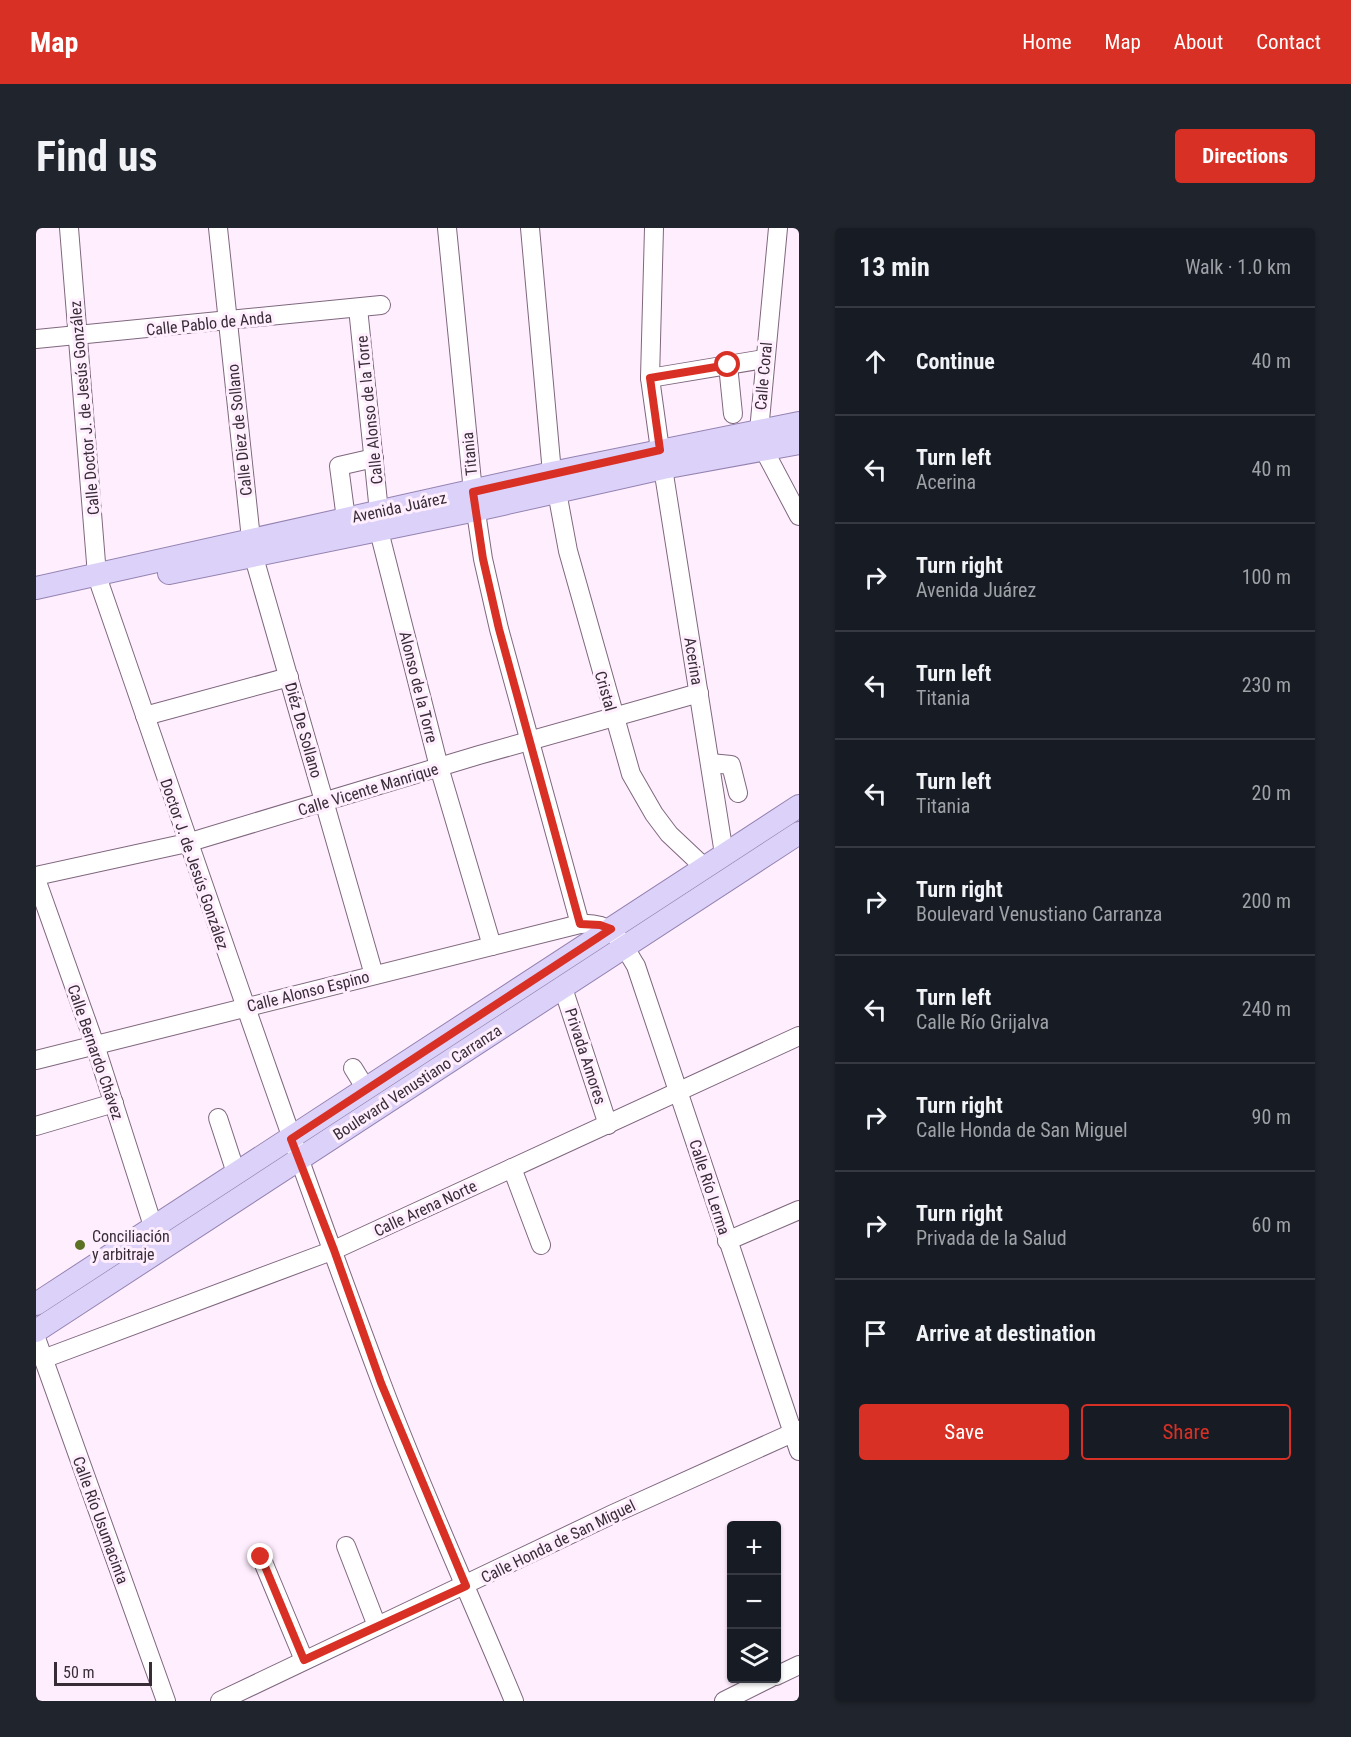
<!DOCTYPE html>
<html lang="en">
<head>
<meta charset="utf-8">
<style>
  body { margin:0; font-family:"Roboto Condensed",sans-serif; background:#20242c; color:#f1f3f6 }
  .controls { position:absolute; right:18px; bottom:18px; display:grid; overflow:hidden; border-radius:6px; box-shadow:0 2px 4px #0004 }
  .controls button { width:54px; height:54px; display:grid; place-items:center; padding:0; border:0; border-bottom:2px solid #363941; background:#171b24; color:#f1f3f6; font:30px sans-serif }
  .scale { position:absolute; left:18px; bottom:15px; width:98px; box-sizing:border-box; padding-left:6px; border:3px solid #382d37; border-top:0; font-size:16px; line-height:21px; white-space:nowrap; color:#382d37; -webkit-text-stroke:4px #ffeefe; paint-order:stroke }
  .stop { position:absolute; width:18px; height:18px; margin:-14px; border:4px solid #d93025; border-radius:50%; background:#fff }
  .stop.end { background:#d93025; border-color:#fff; box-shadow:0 2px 6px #0008 }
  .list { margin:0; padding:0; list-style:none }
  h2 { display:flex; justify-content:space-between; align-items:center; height:78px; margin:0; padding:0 24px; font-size:26px }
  h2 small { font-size:20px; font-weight:400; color:#9ea1a6 }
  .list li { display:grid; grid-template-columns:39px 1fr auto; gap:18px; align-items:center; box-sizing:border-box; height:108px; padding:0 24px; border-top:2px solid #363941 }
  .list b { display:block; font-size:22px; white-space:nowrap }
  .list p { margin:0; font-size:20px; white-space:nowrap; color:#9ea1a6 }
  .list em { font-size:20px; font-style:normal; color:#9ea1a6 }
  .actions { display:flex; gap:12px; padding:18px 24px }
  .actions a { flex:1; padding:14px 0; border:2px solid #d93025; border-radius:6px; text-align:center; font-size:21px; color:#d93025 }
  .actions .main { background:#d93025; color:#fff }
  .icon { flex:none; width:33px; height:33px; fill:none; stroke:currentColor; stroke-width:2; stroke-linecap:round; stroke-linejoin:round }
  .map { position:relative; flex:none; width:763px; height:1473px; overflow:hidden; border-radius:6px }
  header { display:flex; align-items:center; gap:36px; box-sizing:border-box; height:84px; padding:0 30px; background:#d93025; color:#fff }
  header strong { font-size:28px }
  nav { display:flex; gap:33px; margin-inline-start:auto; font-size:21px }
  .intro { display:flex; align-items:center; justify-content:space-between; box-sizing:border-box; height:144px; padding:0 36px }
  h1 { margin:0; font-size:42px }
  .button { padding:15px 27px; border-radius:6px; background:#d93025; color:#fff; font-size:21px; font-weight:700 }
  main { display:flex; gap:36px; padding:0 36px }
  aside { flex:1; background:#171b24; border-radius:6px; box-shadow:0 2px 4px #0004 }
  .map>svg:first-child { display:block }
</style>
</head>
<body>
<header>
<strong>Map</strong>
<nav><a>Home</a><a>Map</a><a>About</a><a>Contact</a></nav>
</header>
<div class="intro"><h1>Find us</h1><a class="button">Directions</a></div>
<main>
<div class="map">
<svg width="763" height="1473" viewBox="0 0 763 1473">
  <rect width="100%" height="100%" fill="#ffeefe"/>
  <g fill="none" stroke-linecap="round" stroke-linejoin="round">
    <defs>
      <g id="minor">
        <path d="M33,0L61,347L65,360C157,625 246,891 345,1154C385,1261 434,1367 478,1473"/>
        <polyline points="182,0 215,311"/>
        <polyline points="411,0 437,264 447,331 463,401 544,696"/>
        <polyline points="494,0 516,245"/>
        <polyline points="618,0 614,150 624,222"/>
        <polyline points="742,0 723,203 728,222 763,288"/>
        <polyline points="322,80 343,284"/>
        <polyline points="0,111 345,77"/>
        <polyline points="692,137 697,186"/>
        <polyline points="614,150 728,131"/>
        <polyline points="627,240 688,626"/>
        <polyline points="521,264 532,323 595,546 618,586 633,606 668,639"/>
        <polyline points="310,291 303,238 338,230"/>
        <polyline points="343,303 403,539 456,718"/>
        <polyline points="217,326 338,747"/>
        <polyline points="109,488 253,449"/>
        <polyline points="674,535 695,537 702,565"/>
        <polyline points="0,648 151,615 443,527 663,465"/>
        <polyline points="0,651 59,817 117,998"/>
        <polyline points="527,760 572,897"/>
        <path d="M0,832L544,696C578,694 584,712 600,738L763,1223"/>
        <polyline points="317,840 330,861"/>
        <polyline points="182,890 200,945"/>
        <polyline points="0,898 78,875"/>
        <polyline points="476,940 505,1017"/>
        <polyline points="691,1013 763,982"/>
        <polyline points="0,1110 130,1473"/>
        <polyline points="7,1131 298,1022 763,808"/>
        <polyline points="310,1318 341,1398"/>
        <polyline points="225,1329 268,1432"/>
        <polyline points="740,1448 763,1437"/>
        <polyline points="184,1473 577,1286 763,1202"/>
        <polyline points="688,1473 734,1450"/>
      </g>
      <g id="major">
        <polyline points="133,345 440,282 627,240 763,215"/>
        <polyline points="0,360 516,245 763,195"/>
        <polyline points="0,1076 763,578"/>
        <polyline points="0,1103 763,605"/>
      </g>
    </defs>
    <use href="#minor" stroke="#7f677e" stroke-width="20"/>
    <use href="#major" stroke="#9483b1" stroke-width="24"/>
    <use href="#minor" stroke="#fff" stroke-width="18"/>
    <use href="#major" stroke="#dcd1f8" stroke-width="22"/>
  </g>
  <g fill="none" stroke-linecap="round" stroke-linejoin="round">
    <polyline stroke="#d93025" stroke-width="8" points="225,1329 268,1432 430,1358 345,1155 298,1022 255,911 575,701 564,697 544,696 463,401 447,331 437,264 624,222 614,150 692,137"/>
  </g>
  <circle fill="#5b7224" stroke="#ffeefe" stroke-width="2" cx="44" cy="1017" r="6"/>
  <g text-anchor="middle" stroke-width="6" stroke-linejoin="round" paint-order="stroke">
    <g font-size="16" fill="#382d37" stroke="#ffeefe">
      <text transform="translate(173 95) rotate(-6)" y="6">Calle Pablo de Anda</text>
      <text transform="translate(727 148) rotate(-85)" y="6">Calle Coral</text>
      <text transform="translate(48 180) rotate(-95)" y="6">Calle Doctor J. de Jesús González</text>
      <text transform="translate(333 182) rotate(-96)" y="6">Calle Alonso de la Torre</text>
      <text transform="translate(203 202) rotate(-96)" y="6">Calle Diez de Sollano</text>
      <text transform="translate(433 226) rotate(-96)" y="6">Titania</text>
      <text transform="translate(363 279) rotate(-12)" y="6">Avenida Juárez</text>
      <text transform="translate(658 433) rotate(81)" y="6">Acerina</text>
      <text transform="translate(383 459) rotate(76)" y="6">Alonso de la Torre</text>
      <text transform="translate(570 463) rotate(74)" y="6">Cristal</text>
      <text transform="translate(268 502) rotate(74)" y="6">Diéz De Sollano</text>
      <text transform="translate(332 561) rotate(-17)" y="6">Calle Vicente Manrique</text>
      <text transform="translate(159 636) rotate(71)" y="6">Doctor J. de Jesús González</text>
      <text transform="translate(272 763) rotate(-14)" y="6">Calle Alonso Espino</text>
      <text transform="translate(60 824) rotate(71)" y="6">Calle Bernardo Chávez</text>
      <text transform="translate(550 828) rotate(72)" y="6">Privada Amores</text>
      <text transform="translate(381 854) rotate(-33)" y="6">Boulevard Venustiano Carranza</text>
      <text transform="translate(674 959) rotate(72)" y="6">Calle Río Lerma</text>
      <text transform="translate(389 980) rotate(-25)" y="6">Calle Arena Norte</text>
      <text transform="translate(65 1292) rotate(70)" y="6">Calle Río Usumacinta</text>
      <text transform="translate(522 1313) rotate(-26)" y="6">Calle Honda de San Miguel</text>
    </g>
    <g font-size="16" fill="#382d37" stroke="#ffeefe" text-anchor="start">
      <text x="56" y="1014">Conciliación<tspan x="56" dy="18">y arbitraje</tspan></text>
    </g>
  </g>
</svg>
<div class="controls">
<button>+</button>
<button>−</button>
<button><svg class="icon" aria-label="layers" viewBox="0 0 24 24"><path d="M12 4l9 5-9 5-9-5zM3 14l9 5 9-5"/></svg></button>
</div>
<div class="scale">50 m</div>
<div class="stop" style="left:692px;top:137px"></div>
<div class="stop end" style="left:225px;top:1329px"></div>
</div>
<aside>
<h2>13 min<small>Walk · 1.0 km</small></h2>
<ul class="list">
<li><svg class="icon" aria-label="ahead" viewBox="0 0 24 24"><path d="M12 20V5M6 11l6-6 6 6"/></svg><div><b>Continue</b></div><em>40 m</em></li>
<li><svg class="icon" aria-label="left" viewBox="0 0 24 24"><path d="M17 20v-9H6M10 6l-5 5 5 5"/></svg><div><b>Turn left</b><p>Acerina</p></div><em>40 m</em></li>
<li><svg class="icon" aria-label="right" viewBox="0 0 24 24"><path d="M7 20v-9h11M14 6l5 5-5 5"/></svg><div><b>Turn right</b><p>Avenida Juárez</p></div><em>100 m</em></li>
<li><svg class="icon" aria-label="left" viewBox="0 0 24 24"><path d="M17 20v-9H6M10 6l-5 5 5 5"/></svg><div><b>Turn left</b><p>Titania</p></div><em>230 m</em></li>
<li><svg class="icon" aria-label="left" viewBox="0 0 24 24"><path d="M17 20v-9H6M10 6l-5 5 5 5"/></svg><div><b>Turn left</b><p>Titania</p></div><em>20 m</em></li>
<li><svg class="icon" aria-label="right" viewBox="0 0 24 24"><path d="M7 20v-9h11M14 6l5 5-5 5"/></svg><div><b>Turn right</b><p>Boulevard Venustiano Carranza</p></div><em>200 m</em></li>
<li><svg class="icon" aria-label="left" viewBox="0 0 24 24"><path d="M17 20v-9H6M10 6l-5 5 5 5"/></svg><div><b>Turn left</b><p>Calle Río Grijalva</p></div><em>240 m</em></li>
<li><svg class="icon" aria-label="right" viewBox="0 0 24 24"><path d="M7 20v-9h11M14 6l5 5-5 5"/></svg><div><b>Turn right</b><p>Calle Honda de San Miguel</p></div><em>90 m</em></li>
<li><svg class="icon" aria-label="right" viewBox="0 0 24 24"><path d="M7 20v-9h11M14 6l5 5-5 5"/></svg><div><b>Turn right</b><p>Privada de la Salud</p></div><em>60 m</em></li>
<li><svg class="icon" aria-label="arrive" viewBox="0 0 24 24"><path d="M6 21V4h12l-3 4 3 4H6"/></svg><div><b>Arrive at destination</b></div></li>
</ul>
<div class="actions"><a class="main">Save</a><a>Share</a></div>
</aside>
</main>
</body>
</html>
